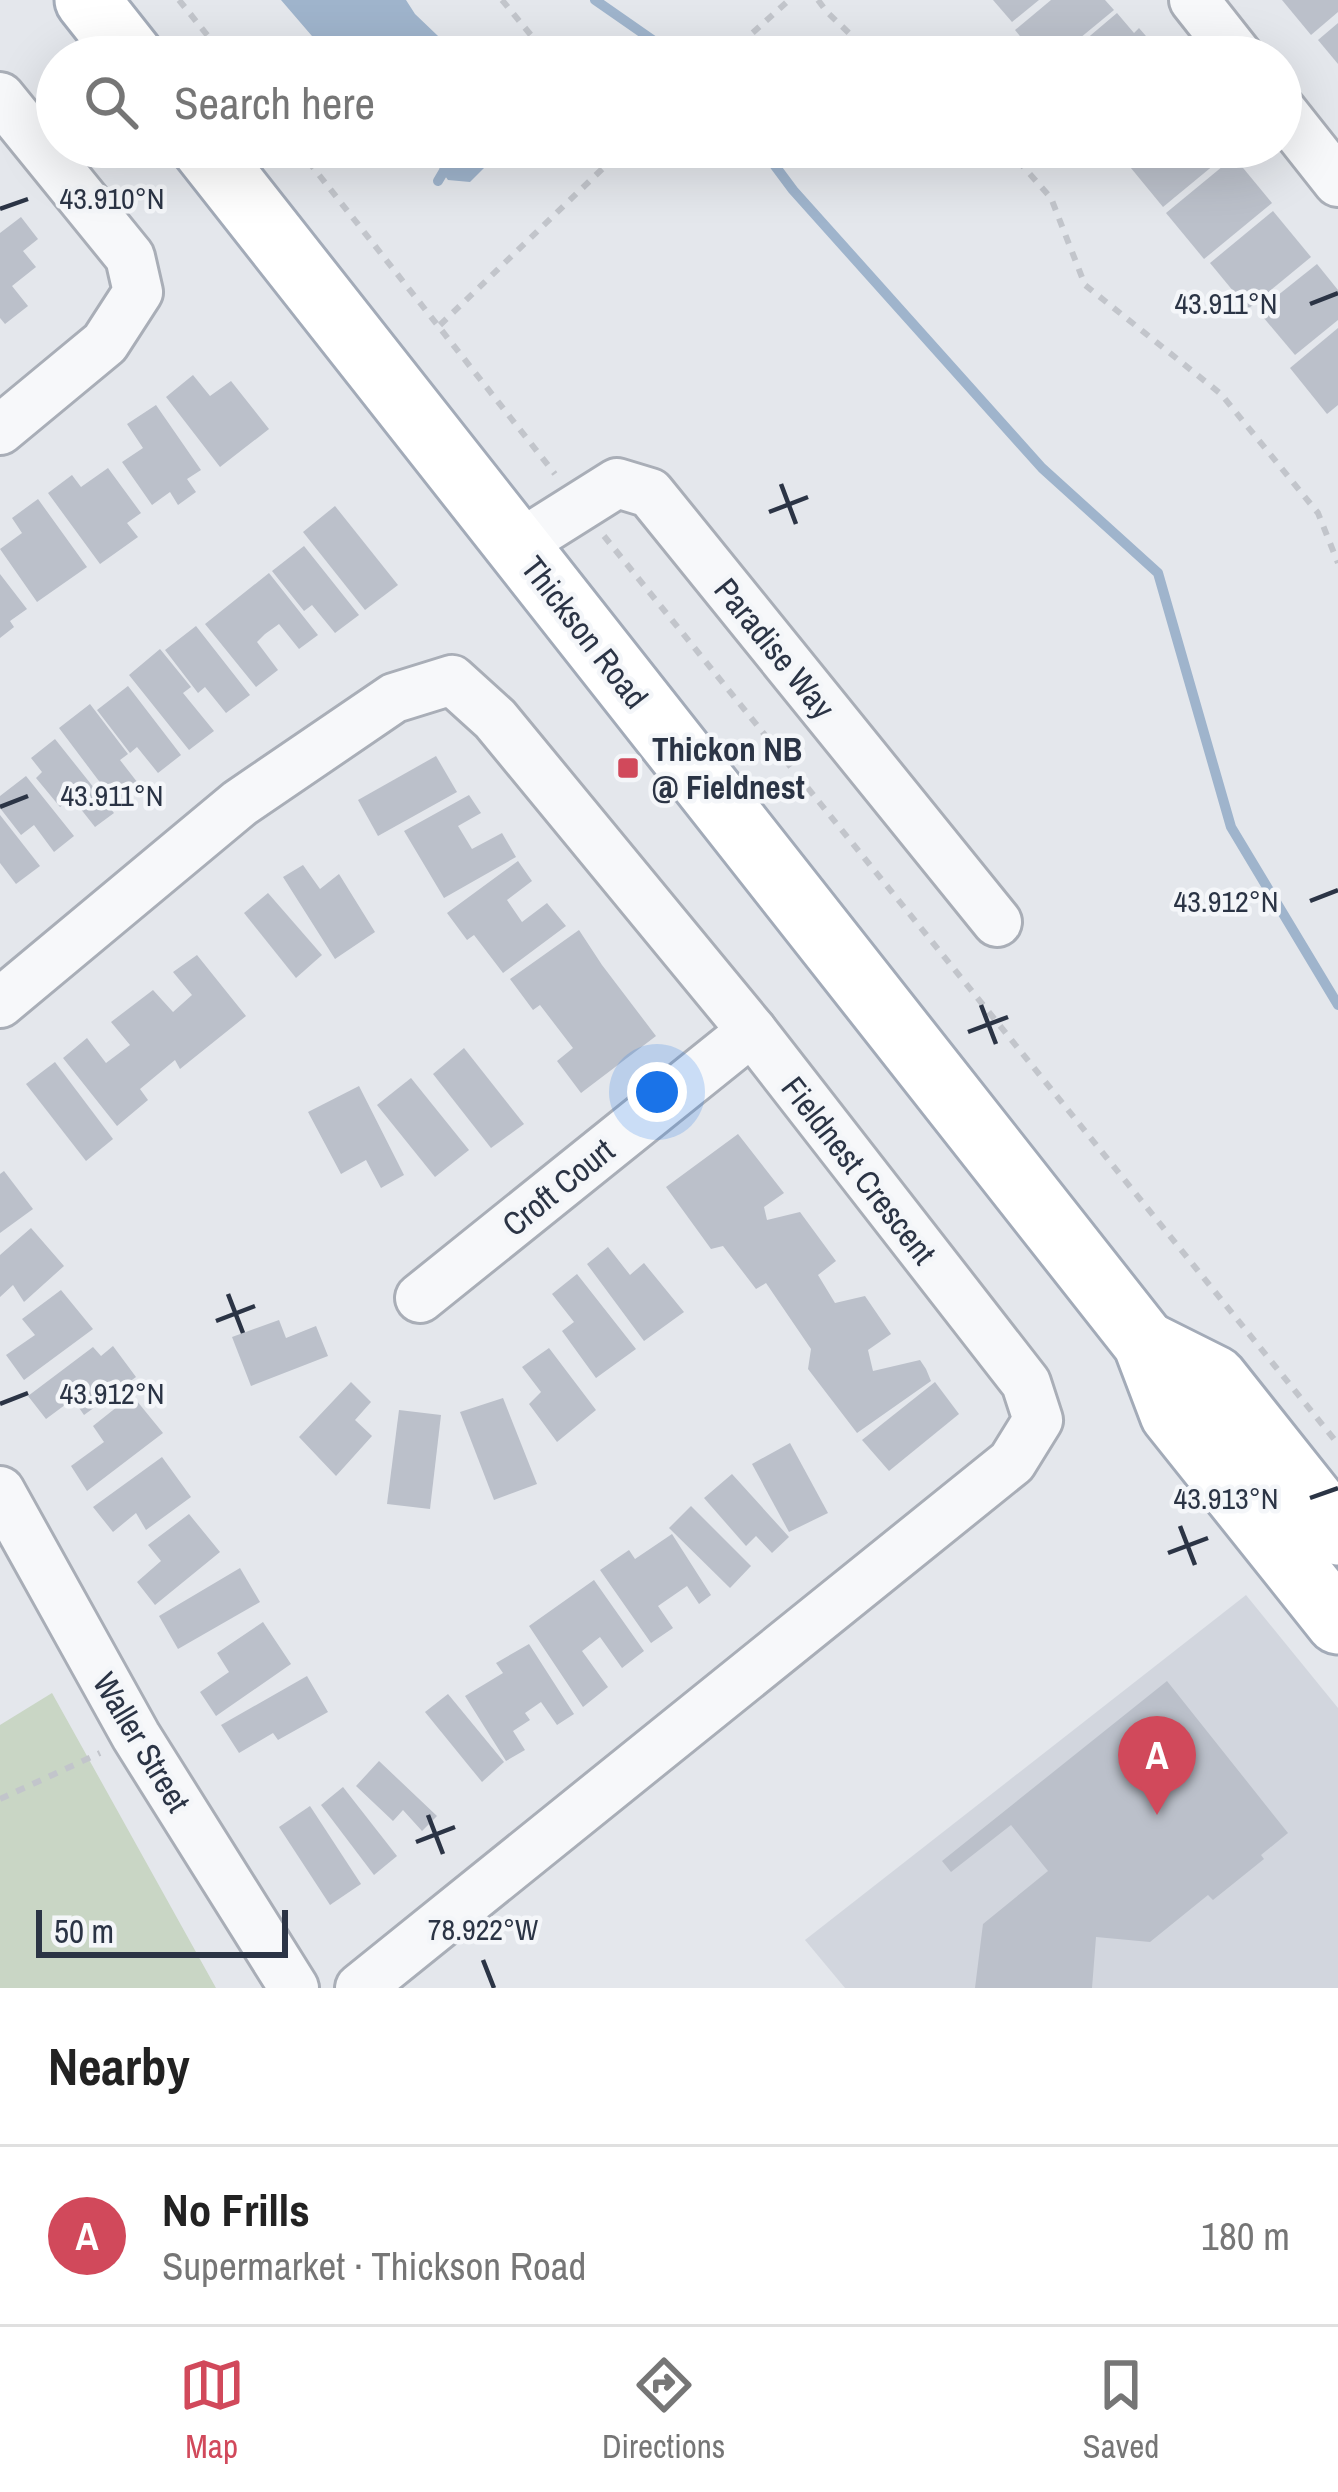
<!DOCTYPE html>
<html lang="en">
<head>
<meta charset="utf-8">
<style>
  body { margin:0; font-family:"Archivo Narrow",sans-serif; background:#f2f2f2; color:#222 }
  .scale { position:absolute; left:36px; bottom:30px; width:252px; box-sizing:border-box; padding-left:12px; border:6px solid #2b3445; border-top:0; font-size:33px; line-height:42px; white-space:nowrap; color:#2b3445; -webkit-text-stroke:9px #f4f6f9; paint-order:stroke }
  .you { position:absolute; left:657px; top:1092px; width:42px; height:42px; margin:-30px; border:9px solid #fff; border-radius:50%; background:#1a73e8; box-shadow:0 0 0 18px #1a73e833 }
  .badge { display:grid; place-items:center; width:78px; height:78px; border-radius:50%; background:#d1495b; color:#fff; font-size:39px; font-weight:700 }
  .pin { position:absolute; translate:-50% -99px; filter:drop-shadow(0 3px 6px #0008) }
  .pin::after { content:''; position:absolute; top:63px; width:42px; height:36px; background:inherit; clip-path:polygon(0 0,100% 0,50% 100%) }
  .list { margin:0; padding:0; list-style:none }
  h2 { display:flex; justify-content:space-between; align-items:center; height:156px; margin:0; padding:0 48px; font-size:51px }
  h2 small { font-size:39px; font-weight:400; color:#767676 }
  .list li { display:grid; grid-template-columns:78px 1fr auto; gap:36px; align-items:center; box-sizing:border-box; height:180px; padding:0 48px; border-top:3px solid #e0e0e0 }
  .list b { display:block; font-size:45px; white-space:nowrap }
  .list p { margin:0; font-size:39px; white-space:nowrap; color:#767676 }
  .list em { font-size:39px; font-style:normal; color:#767676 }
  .icon { flex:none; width:66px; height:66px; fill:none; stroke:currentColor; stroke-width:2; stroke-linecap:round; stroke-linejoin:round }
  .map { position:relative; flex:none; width:1338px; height:1988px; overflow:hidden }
  .search { position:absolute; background:#fff; box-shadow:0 12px 48px #0002; left:36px; right:36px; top:36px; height:132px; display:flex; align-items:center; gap:30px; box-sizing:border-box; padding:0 42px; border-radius:66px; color:#767676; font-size:45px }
  .sheet { height:336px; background:#fff }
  nav { display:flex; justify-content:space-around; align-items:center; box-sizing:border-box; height:168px; border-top:3px solid #e0e0e0; background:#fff; font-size:33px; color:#767676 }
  nav a { display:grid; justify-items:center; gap:6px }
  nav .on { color:#d1495b }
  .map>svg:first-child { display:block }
</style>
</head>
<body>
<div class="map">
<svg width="1338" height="1988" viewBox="0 0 1338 1988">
  <rect width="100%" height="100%" fill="#e4e7ec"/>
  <polygon fill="#d2d6de" points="1246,1595 1338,1708 1338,1988 845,1988 805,1940"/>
  <polygon fill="#c9d6c5" points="52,1693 216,1988 217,1988 0,1988 0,1725"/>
  <g fill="#9fb4cc">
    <polygon points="281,0 406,0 415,14 460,57 330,57"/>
    <polygon points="424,147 505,147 470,182 448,180"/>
  </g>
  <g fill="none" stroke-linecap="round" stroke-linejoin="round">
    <g stroke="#9fb4cc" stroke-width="10">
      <polyline points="595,0 677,57"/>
      <polyline points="761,147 793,190 1042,468 1158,573 1231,827 1338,1005"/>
      <polyline points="438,181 458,147"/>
    </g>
  </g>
  <g fill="#bbc0ca">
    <polygon points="993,0 1039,0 1012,22"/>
    <polygon points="1051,0 1105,0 1114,10 1057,57 1037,57 1015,30"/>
    <polygon points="1282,0 1338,0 1338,12 1311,35"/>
    <polygon points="1117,13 1134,33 1139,28 1152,43 1135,57 1065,57"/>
    <polygon points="1338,23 1338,64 1318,40"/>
    <polygon points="1144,147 1219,147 1226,155 1163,207 1126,162"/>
    <polygon points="1234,157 1272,203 1204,259 1166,213"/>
    <polygon points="1273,211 1311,257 1248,309 1210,263"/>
    <polygon points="21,217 38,239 23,251 36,267 12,286 28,306 5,324 0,318 0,233"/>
    <polygon points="1317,264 1338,290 1338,320 1295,355 1258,311"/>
    <polygon points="1338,328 1338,405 1327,414 1290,368"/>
    <polygon points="193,375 210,396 231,381 269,429 220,467 166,397"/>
    <polygon points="156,405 201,470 187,479 196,492 178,505 170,492 152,505 122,462 143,448 127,424"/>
    <polygon points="108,468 141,513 127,523 138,537 100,564 48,493 72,475 81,487"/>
    <polygon points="38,499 87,567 37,602 0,549 22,533 12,518"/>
    <polygon points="335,506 398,585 365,610 303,532"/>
    <polygon points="304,546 359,615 335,633 312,605 304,611 272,571"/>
    <polygon points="269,573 318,635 299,649 279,624 265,634 257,642 278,670 256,687 205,624"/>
    <polygon points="0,574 27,609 10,621 14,627 0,638"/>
    <polygon points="196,626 250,695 226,713 205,687 198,693 165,650"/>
    <polygon points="160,649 191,687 183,693 214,731 189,750 129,675"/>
    <polygon points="128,686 181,755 158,773 137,747 130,753 97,710"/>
    <polygon points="90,704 128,754 120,760 141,787 117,805 59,728"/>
    <polygon points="55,739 114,813 95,827 72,798 60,807 36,778 42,772 31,758"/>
    <polygon points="436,756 457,792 378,836 358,800"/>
    <polygon points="26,776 74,836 54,852 34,825 21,835 0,808 0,796"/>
    <polygon points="469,795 481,813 458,826 472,849 502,833 516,857 444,898 404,831"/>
    <polygon points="0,815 40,866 16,884 0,863"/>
    <polygon points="518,861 532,881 507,900 522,922 547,903 566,926 503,973 474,935 467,940 447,913"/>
    <polygon points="303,865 320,889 339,874 375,932 335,959 283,877"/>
    <polygon points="268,893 322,955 296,978 244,913"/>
    <polygon points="579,930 602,965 656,1036 581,1093 557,1061 573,1048 540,1005 533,1010 510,979"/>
    <polygon points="197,955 246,1016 180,1069 175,1060 140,1089 148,1100 117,1126 63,1058 87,1038 106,1063 130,1045 111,1022 153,990 173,1012 192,995 173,972"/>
    <polygon points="464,1048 524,1124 491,1148 433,1074"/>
    <polygon points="55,1062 113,1139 86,1161 26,1084"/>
    <polygon points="411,1078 469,1150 435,1177 377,1105"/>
    <polygon points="359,1086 404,1175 381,1188 366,1160 341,1174 308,1112"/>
    <polygon points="738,1134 784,1193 764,1207 767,1220 800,1212 836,1261 818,1275 835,1303 865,1296 891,1334 868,1350 873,1371 920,1360 926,1369 931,1381 857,1433 808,1369 811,1349 766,1283 756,1289 723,1246 711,1249 666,1187"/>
    <polygon points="4,1171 33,1209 0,1233 0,1174"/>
    <polygon points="31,1228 64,1266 24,1302 13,1285 0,1297 0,1255"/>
    <polygon points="608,1247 630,1275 644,1263 684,1312 644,1341 587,1264"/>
    <polygon points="577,1274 636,1349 596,1378 562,1331 574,1322 552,1294"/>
    <polygon points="61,1290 93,1329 24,1380 6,1355 35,1335 22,1319"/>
    <polygon points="279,1320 286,1338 316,1326 328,1356 251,1386 232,1337"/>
    <polygon points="113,1346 136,1377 84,1415 73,1399 46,1419 28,1396 93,1347 101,1356"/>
    <polygon points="549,1348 596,1410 557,1442 529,1404 541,1392 522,1367"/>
    <polygon points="351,1382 371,1402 355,1420 372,1436 336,1476 299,1437"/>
    <polygon points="935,1382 959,1414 889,1471 862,1440"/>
    <polygon points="132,1395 163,1433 87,1491 71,1466 104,1442 93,1426"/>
    <polygon points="503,1398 537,1484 494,1500 460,1412"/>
    <polygon points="399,1410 441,1415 430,1509 387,1504"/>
    <polygon points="790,1443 828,1513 789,1532 752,1464"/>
    <polygon points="162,1457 191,1497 146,1530 136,1513 113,1532 93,1507"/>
    <polygon points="732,1474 789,1537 772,1553 756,1536 746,1546 704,1498"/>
    <polygon points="691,1506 751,1566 730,1588 669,1528"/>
    <polygon points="189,1514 220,1552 155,1605 137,1582 161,1561 148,1545"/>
    <polygon points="672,1534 711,1595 699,1604 687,1586 658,1606 673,1628 651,1643 600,1570 629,1550 635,1559"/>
    <polygon points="240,1568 260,1602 178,1649 159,1616"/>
    <polygon points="594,1580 644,1651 622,1668 600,1637 582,1651 608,1687 583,1707 529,1626"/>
    <polygon points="263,1622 291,1664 216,1716 200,1692 229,1672 217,1653"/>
    <polygon points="529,1644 574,1714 557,1725 541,1702 525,1713 530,1720 513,1731 525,1750 506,1761 465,1696 503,1673 496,1663"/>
    <polygon points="307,1676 328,1712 278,1740 273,1733 239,1753 221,1725"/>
    <polygon points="1167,1681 1288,1833 1261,1855 1264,1859 1213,1900 1208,1895 1150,1942 1096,1937 1092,1988 975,1988 983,1924 1048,1871 1011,1825 951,1872 942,1861"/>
    <polygon points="448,1694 504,1762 482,1782 425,1712"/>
    <polygon points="379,1761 437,1816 422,1831 403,1810 393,1821 356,1786"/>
    <polygon points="343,1787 397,1856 374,1875 321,1805"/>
    <polygon points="310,1806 361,1884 330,1905 279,1827"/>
  </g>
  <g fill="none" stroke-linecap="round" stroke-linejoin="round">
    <defs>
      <g id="minor">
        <polyline points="1194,0 1239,57"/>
        <polyline points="0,97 130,257 138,292 105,343 0,430"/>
        <polyline points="1281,110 1338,182"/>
        <polyline points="517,546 617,483 650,493 997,922"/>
        <polyline points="0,1003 240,803 394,698 452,680 495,719 752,1031 1026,1383 1038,1420 1012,1462 360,1988"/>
        <polyline points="420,1298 752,1031"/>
        <polyline points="0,1491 136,1736 294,1988"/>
      </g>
      <g id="major">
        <polyline points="87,0 132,57"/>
        <polyline points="203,147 1145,1343 1172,1414 1338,1622"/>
        <polyline points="1145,1343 1215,1378 1338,1533"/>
      </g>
    </defs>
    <use href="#minor" stroke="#a9aeb7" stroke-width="54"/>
    <use href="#major" stroke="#a3abb8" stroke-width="69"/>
    <g stroke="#c2c5cb" stroke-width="6" stroke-dasharray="9 9" stroke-linecap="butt">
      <polyline points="179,0 225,57"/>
      <polyline points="502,0 549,57"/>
      <polyline points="818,0 827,12 874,57"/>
      <polyline points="726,57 789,0"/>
      <polyline points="297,147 555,474"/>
      <polyline points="1006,147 1051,198 1085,285 1221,394 1318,513 1338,563"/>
      <polyline points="440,325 625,147"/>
      <polyline points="604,536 1338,1444"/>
      <polyline points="0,1799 100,1753"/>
    </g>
    <use href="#minor" stroke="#f7f8fa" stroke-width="48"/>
    <use href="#major" stroke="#fff" stroke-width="63"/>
  </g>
  <path fill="none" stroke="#2b3445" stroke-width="4.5" d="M0,209L28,199M1310,304L1338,293M781,484L796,524M769,512L808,497M0,807L28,796M1310,901L1338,890M981,1005L996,1044M968,1032L1008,1017M228,1294L243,1333M216,1321L255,1306M0,1404L28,1393M1310,1498L1338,1488M1180,1526L1195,1565M1168,1553L1208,1538M428,1815L443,1854M416,1842L455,1827M483,1960L494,1988"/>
  <rect fill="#d1495b" stroke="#f4f6f9" stroke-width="4.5" x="616" y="756" width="24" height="24" rx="6"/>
  <g text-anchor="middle" stroke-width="9" stroke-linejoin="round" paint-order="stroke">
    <g font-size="33" fill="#2b3445" stroke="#f4f6f9">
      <text transform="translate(585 632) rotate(52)" y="12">Thickson Road</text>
      <text transform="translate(775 648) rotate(51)" y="12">Paradise Way</text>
      <text transform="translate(859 1170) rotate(52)" y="12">Fieldnest Crescent</text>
      <text transform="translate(558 1187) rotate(-39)" y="12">Croft Court</text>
      <text transform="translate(142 1742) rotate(59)" y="12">Waller Street</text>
    </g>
    <g font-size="33" font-weight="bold" fill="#2b3445" stroke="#f4f6f9" text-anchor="start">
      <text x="652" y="761">Thickon NB<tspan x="652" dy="38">@ Fieldnest</tspan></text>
    </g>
  </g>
  <g font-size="30" text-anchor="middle" fill="#2b3445" stroke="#f4f6f9" stroke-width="9" stroke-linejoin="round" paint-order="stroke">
    <text x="112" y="209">43.910°N</text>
    <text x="1226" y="314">43.911°N</text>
    <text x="112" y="806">43.911°N</text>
    <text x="1226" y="912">43.912°N</text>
    <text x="112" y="1404">43.912°N</text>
    <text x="1226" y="1509">43.913°N</text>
    <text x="483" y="1940">78.922°W</text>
  </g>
</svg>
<div class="scale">50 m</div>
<div class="you"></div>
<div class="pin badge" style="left:1157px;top:1815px">A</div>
<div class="search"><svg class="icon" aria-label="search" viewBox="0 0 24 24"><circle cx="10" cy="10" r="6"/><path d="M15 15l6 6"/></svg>Search here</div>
</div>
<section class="sheet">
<h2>Nearby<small></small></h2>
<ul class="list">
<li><span class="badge">A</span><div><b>No Frills</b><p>Supermarket · Thickson Road</p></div><em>180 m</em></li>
</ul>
</section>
<nav>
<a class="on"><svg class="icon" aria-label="map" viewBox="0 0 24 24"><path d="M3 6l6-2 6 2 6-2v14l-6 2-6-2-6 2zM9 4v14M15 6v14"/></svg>Map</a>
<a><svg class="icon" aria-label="directions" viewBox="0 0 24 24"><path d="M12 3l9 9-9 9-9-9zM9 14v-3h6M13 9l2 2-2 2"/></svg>Directions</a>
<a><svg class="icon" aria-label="saved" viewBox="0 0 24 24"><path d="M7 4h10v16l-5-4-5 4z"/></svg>Saved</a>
</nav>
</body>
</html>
